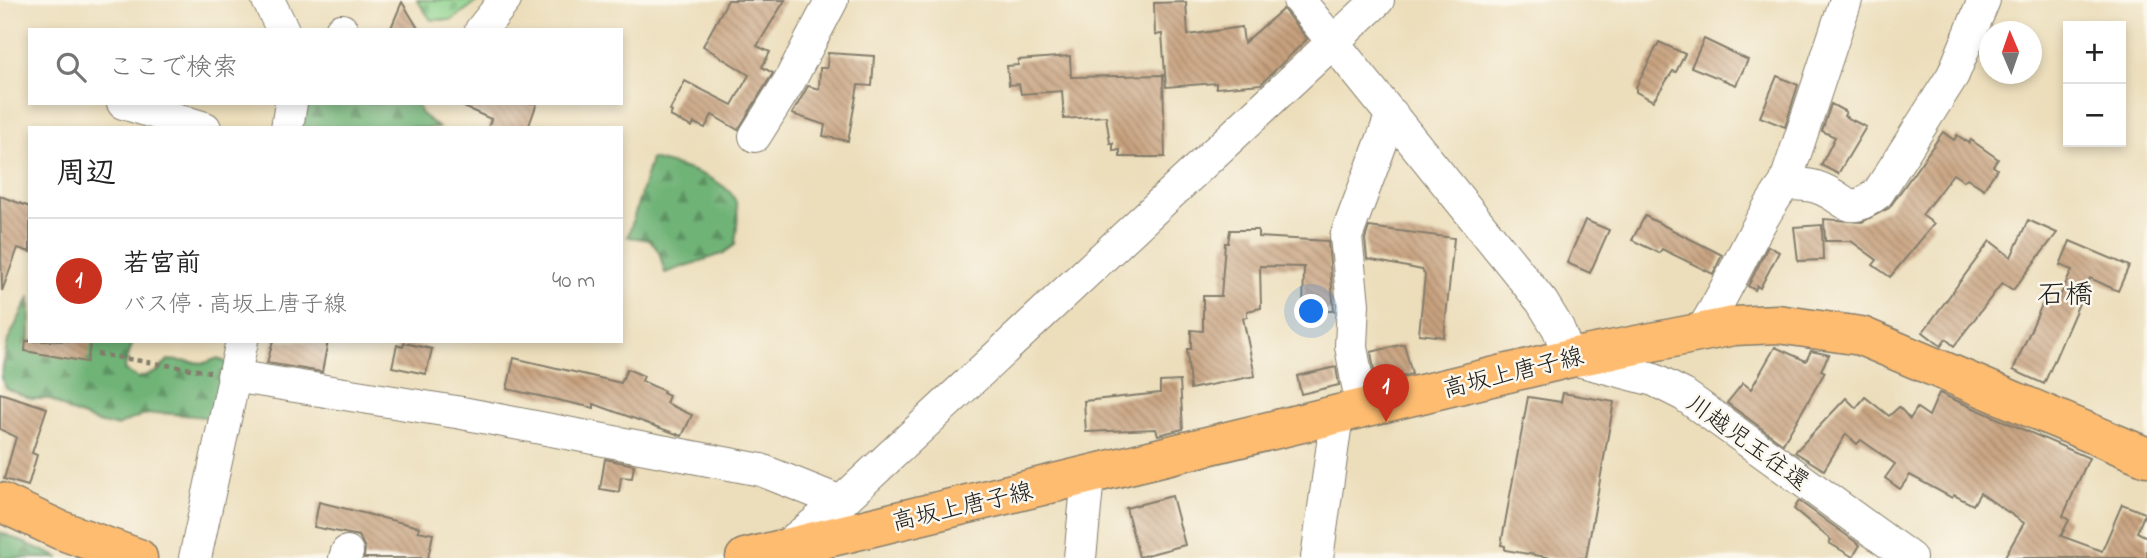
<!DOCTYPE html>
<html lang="ja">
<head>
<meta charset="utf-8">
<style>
  body { margin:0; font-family:"Indie Flower","Klee One",sans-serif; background:#f6f6f6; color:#222 }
  .controls { position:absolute; right:21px; top:21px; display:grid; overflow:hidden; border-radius:0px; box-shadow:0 4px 10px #0003 }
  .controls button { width:63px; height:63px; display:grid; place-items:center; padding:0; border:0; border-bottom:2px solid #e0e0e0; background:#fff; color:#222; font:35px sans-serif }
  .compass { position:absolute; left:1979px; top:21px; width:63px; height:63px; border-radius:50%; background:#fff; box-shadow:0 4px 10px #0003; rotate:358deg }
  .you { position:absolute; left:1312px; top:312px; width:24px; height:24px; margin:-18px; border:5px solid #fff; border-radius:50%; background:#1a73e8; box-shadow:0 0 0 10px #1a73e833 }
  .badge { display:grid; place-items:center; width:46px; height:46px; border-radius:50%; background:#c8321e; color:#fff; font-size:23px; font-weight:700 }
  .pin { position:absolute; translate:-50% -58px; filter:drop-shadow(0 2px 4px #0008) }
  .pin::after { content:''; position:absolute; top:37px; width:24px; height:21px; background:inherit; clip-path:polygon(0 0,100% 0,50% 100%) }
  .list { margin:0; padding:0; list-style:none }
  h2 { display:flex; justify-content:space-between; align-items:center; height:91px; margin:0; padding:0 28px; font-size:30px }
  h2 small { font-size:23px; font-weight:400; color:#767676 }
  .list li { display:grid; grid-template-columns:46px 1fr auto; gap:21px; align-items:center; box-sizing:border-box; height:126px; padding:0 28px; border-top:2px solid #e0e0e0 }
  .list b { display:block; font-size:26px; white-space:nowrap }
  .list p { margin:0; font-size:23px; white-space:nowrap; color:#767676 }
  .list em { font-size:23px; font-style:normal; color:#767676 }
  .icon { flex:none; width:38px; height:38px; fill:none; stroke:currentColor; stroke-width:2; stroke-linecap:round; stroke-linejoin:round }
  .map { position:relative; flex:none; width:2147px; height:558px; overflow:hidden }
  .search { position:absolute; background:#fff; box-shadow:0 4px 10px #0003; left:28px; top:28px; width:595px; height:77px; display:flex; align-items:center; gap:18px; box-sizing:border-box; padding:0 24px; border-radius:0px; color:#767676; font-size:26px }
  .panel { position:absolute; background:#fff; box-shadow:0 4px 10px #0003; left:28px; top:126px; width:595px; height:217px; border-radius:0px }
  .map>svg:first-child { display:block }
</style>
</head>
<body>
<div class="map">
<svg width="2147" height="558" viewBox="0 0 2147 558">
  <defs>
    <pattern id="forest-firs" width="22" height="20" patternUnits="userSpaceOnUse" patternTransform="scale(1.75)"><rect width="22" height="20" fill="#70b377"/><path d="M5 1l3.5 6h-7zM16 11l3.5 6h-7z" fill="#5b9161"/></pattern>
    <pattern id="cemetery-stones" width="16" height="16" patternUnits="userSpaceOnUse" patternTransform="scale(1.75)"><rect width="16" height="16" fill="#8bd18b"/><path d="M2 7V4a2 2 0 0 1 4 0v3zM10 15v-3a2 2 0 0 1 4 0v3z" fill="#77b377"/></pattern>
    <pattern id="building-back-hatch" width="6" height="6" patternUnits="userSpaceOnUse" patternTransform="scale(1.75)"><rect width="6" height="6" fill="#c7a17e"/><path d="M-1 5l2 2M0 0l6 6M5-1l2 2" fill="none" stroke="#a18266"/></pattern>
  </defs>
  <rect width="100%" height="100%" fill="#fbf7ec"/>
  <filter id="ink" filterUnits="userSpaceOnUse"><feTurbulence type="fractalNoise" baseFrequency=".0143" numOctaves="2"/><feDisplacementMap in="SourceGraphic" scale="14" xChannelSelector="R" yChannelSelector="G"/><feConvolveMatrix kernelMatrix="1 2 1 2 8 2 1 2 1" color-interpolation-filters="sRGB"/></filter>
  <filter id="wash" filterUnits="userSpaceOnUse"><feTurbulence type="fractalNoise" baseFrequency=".00686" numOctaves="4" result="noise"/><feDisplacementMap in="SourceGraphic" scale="28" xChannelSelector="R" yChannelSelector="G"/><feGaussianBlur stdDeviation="1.57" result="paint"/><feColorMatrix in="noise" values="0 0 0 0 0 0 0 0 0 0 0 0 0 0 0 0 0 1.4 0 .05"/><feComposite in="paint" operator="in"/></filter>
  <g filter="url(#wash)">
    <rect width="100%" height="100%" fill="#ecdebb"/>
    <g fill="url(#forest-firs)" stroke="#46684a" stroke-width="2">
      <polygon points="299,103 418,103 420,113 439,128 297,128"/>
      <path d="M651,159C675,165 734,178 737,207C739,219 736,233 735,245L722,254L665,273L659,252L650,240L628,237Z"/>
      <polygon points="30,296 30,341 133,341 124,370 138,378 157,372 168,360 205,363 218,358 229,364 214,418 162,413 142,415 117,426 101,424 69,411 50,399 32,399 7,389 1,378 8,340"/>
      <polygon points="0,532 60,558 0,558"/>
    </g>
    <polygon fill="url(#cemetery-stones)" stroke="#547654" stroke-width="2" points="417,0 479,0 452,20 431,20"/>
    <g id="blocks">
      <g fill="url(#building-back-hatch)">
        <polygon points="728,0 785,0 757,46 770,52 762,67 773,73 738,130 712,115 705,128 694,123 692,127 670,116 672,112 670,110 685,81 732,105 749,75 703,46"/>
        <polygon points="402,2 419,30 390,30"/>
        <polygon points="1186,2 1188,35 1242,27 1244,43 1283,9 1307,39 1261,84 1216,88 1216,83 1166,87 1162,34 1155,35 1154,3"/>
        <polygon points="1704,39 1748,60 1736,85 1691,67"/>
        <polygon points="1659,42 1685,54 1676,72 1673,71 1653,101 1636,92 1636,87"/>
        <polygon points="828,53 874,56 872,86 858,85 848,141 823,136 825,125 792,114 808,86 819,89 820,68 827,68"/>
        <polygon points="1070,56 1071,77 1163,75 1165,157 1120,157 1120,150 1113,151 1113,143 1110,143 1106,116 1064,119 1062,91 1021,94 1019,84 1009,85 1007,66 1018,65 1018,60"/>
        <polygon points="1777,76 1798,85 1785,127 1760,117"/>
        <polygon points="455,103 537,103 528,128 488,128 491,119"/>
        <polygon points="1831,104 1846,112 1844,116 1866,127 1838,174 1821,165 1835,137 1822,131"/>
        <polygon points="1943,132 1954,140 1957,135 1969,143 1971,140 1998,159 1993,166 1997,169 1984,189 1967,178 1964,181 1953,174 1922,215 1934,224 1890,277 1873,265 1877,260 1851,241 1825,241 1824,219 1862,222 1889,208"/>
        <polygon points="0,196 30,207 30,252 18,248 2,291"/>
        <polygon points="1645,216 1722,255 1713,274 1662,249 1659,253 1632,240"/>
        <polygon points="1585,220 1609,230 1590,273 1567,263"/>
        <polygon points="2028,220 2057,233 2013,290 2002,283 1954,346 1946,339 1941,346 1923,332 1990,241 2011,257"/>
        <polygon points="1822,225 1823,260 1798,261 1794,227"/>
        <polygon points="1369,227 1454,238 1444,337 1419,334 1425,275 1422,270 1367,259 1365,239"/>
        <polygon points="1230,230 1258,230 1258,237 1328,241 1334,311 1303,311 1304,267 1260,266 1261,308 1247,311 1247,317 1243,318 1255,376 1190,389 1187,349 1191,349 1191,330 1203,331 1203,296 1221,296 1225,243 1228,243"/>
        <polygon points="2070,241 2129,266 2118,291 2090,278 2044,384 2013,370 2044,300 2056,305 2072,270 2060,265"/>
        <polygon points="1768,246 1779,252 1760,288 1757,286 1755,290 1748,286"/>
        <polygon points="26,341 91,341 87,362 25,351"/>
        <polygon points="273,341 328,341 322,372 267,363"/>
        <polygon points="404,343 432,349 426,374 392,367 397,345 403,347"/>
        <polygon points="1404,344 1412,374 1376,383 1371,352"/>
        <polygon points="1775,347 1806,361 1811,351 1829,355 1821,370 1825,372 1783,444 1727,403 1743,383 1751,389"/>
        <polygon points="514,358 621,383 627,369 644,376 642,381 664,391 663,393 669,396 666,403 692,415 682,436 594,404 594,408 507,389"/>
        <polygon points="1336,367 1339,385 1301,394 1297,376"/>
        <polygon points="1180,381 1183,429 1158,435 1156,429 1086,432 1084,401 1160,393 1160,382"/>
        <polygon points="0,393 47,408 32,453 37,455 28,486 4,479 16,437 0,429"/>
        <polygon points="1563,393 1614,402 1586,558 1552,558 1505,550 1505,546 1501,545 1528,397 1561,402"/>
        <polygon points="1939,393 2089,458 2063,516 2069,520 2061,536 2102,551 2122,504 2145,513 2137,532 2147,537 2147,558 2004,558 2024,523 1980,493 1973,505 1954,495 1952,498 1910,475 1900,489 1885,478 1895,464 1861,440 1857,444 1846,434 1824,470 1795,452 1846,398 1856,408 1865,397 1889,416 1899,407 1910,419 1917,408 1929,416"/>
        <polygon points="605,459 634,465 632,478 621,477 619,492 600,489"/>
        <polygon points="1172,496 1185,545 1139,557 1126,508"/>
        <polygon points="1799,501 1860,545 1853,557 1829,543 1831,540 1794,509"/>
        <polygon points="319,502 419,527 418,531 433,534 428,558 364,558 365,548 359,536 314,527"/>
      </g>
    </g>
  </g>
  <g filter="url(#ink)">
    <use href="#blocks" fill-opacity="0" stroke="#847d6c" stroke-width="2"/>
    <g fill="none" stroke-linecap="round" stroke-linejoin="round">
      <defs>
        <g id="minor">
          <polyline points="268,0 283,30"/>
          <polyline points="1299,0 1542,302 1558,328 1570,358 1654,380 1684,395 1910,558"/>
          <polyline points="341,30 342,30"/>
          <polyline points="481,30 505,0"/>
          <polyline points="123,103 205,128"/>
          <polyline points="287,128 291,103"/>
          <polyline points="755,136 790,80 832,0"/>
          <polyline points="1785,184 1846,0"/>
          <path d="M1702,330C1733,283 1751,229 1785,184C1797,184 1809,184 1819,188C1849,199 1846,218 1878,193L1953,75L1984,0"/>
          <polyline points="233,376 462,413 761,470 841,502"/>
          <polyline points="1362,409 1351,346 1353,304 1346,237 1392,114"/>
          <polyline points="785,547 841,502 1378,0"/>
          <polyline points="195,558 242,341"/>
          <polyline points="345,558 347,552"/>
          <polyline points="1080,558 1088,477"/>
          <polyline points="1317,558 1337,415"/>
        </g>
        <g id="major">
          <polyline points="0,502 60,530 138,558"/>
          <polyline points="745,558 1570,358 1734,326 1778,324 1861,336 2147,457"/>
        </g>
      </defs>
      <use href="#minor" stroke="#847d6c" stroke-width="34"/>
      <use href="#major" stroke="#847d6c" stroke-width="41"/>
      <polyline stroke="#847d6c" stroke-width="4.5" stroke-dasharray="5 5" stroke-linecap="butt" points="97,354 210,372"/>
      <use href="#minor" stroke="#fff" stroke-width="32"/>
      <use href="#major" stroke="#febc70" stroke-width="38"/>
    </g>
  </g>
  <g text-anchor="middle" stroke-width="5" stroke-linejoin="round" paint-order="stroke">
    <g font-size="24" fill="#1c1c1c" stroke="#fbf7ec">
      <text transform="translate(1513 372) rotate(-14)" y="8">高坂上唐子線</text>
      <text transform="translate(1748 442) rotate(36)" y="8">川越児玉往還</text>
      <text transform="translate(962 506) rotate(-13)" y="8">高坂上唐子線</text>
    </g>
    <g font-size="28" fill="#1c1c1c" stroke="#fbf7ec">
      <text x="2065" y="303">石橋</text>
    </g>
  </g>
</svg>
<div class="controls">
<button>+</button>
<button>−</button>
</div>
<svg class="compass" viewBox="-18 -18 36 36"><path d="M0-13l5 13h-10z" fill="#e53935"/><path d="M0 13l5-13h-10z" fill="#767676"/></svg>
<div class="you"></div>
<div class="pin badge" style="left:1386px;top:422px">1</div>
<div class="search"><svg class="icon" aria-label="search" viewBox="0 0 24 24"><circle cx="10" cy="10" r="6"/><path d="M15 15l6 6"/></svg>ここで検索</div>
<section class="panel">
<h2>周辺<small></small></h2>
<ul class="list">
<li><span class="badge">1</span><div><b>若宮前</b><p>バス停 · 高坂上唐子線</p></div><em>40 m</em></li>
</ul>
</section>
</div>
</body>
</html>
